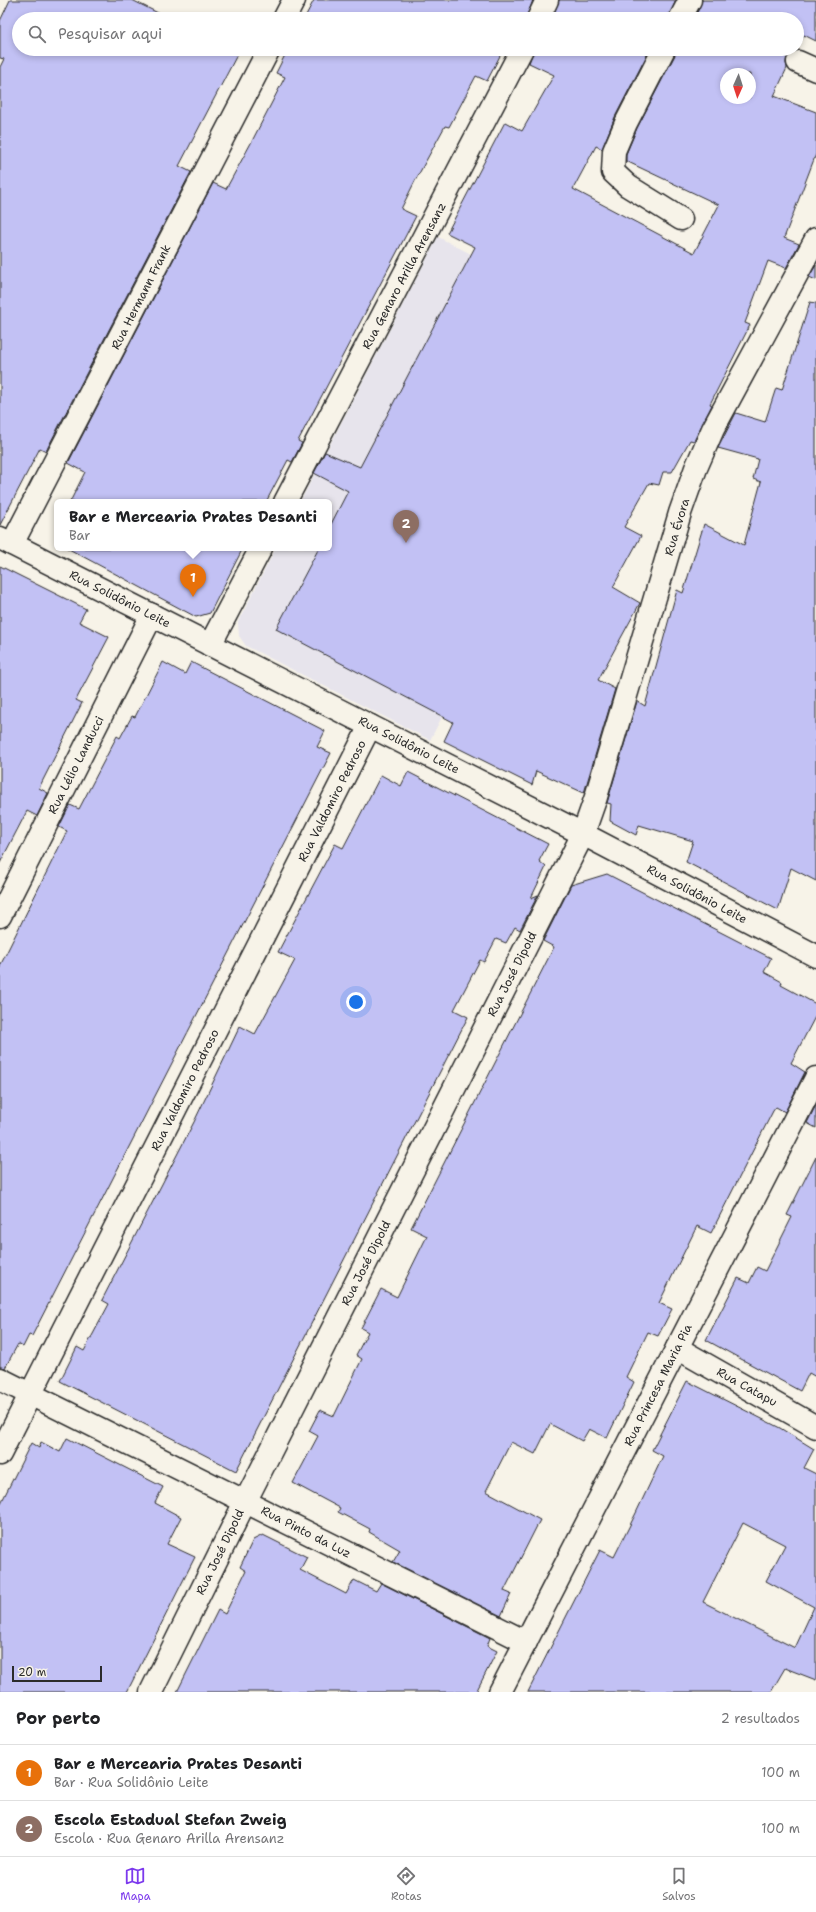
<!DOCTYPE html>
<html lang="pt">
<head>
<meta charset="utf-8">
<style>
  body { margin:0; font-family:"Shantell Sans",sans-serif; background:#f6f6f6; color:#202124 }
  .compass { position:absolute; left:720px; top:68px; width:36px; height:36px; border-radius:50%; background:#fff; box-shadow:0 2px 6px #0003; rotate:183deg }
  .scale { position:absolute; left:12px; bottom:10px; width:90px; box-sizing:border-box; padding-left:4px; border:2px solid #2b2b2b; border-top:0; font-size:11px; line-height:14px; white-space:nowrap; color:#2b2b2b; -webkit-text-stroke:3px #f7f3e8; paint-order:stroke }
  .you { position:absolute; left:356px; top:1002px; width:14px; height:14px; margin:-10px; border:3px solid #fff; border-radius:50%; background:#1a73e8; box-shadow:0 0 0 6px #1a73e833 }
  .badge { display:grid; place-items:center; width:26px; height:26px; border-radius:50%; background:#7c3aed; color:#fff; font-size:13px; font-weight:700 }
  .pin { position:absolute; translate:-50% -33px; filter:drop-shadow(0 1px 2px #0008) }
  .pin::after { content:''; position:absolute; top:21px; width:14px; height:12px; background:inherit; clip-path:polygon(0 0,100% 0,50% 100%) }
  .popup { position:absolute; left:54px; top:499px; width:278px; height:52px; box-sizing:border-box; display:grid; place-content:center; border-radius:6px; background:#fff; filter:drop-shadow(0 1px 3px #0005); font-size:13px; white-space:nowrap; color:#757577 }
  .popup b { font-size:15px; color:#202124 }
  .popup::after { content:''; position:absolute; left:50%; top:100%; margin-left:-8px; border:8px solid transparent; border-top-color:#fff }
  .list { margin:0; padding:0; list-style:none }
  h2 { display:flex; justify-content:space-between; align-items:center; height:52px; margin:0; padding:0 16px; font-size:17px }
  h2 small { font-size:13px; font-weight:400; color:#757577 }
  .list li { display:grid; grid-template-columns:26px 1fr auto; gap:12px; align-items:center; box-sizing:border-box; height:56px; padding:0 16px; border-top:1px solid #e0e0e0 }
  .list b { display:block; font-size:15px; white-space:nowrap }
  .list p { margin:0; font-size:13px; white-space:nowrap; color:#757577 }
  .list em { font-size:13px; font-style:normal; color:#757577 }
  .icon { flex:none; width:22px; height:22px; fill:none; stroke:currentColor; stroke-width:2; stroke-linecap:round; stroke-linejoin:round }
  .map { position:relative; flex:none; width:816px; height:1692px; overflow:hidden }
  .search { position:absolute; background:#fff; box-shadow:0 2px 6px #0003; left:12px; right:12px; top:12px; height:44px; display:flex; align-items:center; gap:10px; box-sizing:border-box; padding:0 14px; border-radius:22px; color:#757577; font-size:15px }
  .sheet { height:164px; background:#fff }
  nav { display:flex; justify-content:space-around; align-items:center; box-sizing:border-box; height:56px; border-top:1px solid #e0e0e0; background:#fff; font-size:11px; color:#757577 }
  nav a { display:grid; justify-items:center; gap:2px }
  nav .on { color:#7c3aed }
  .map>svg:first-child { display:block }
</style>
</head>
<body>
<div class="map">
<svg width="816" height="1692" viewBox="0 0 816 1692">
  <rect width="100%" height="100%" fill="#f7f3e8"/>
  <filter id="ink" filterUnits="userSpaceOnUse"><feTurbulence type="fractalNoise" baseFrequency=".025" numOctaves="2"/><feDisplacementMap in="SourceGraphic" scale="8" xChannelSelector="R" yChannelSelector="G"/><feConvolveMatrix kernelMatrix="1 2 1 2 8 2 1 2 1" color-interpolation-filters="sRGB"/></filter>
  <g filter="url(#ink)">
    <polygon fill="#e7e4ec" points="438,237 638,340 430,740 246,646 239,636 238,622 276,548 329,548 329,502 300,502"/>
    <g fill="#c2c1f4" stroke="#2b2b2b" fill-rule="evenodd">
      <polygon points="10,0 132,0 170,19 19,19 19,49 230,49 238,53 179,166 191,172 46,451 40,448 0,525 0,67 4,59 0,58 0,21"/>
      <polygon points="314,0 533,0 526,19 304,19"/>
      <polygon points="559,0 676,0 668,19 552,19"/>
      <polygon points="702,0 816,0 816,41 804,35 797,49 797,19 694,19"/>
      <polygon points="288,49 508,49 506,52 503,50 487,81 476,76 449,127 445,126 415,181 401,209 416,216 298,441 302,443 292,462 288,460 266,502 70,502 85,472 68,463 213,183 226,189 251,143 285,77 276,73"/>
      <path d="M534,49H650L615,117L602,149L596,146L573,189L694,253L719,205L626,161V154L637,128L675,55L676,49H797L790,52L787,57L786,63L787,68L774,96L816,112V154L784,238L799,244L786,268L768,261L745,323L750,325L710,404L712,405L694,441L690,440L672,472H663L659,485L649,483L624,527L641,536L613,587L640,603L598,680L615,689L584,793L536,771L532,785L444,741L453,722L276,629L319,548H329V528L348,491L314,473L325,452L360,467L475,247L447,233L505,122L522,131L554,75L529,63ZM726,74H750V98H726Z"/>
      <polygon points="816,265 816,280 809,277"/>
      <polygon points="810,302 816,303 816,881 791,868 778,910 686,862 693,841 639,825 636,835 610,821 611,804 607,803 637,701 645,706 677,590 683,593 704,524 744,545 761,482 753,479 758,459 718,448 736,413 765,422 776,388 782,390"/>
      <polygon points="67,548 243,548 210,613 196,617"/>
      <polygon points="0,566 86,609 79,622 109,637 76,700 82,703 39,788 48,793 37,816 27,811 0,863"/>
      <polygon points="163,662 185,674 191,662 325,731 317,747 331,753 32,1336 29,1335 23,1347 18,1344 5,1368 0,1367 0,966 67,831 59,827 70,805 79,809 117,736 120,738 132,716 135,717"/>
      <polygon points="408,772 548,844 539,861 546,867 531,898 538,895 520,930 515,927 506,943 496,939 484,962 480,960 454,1010 468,1017 236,1471 60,1381 77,1347 84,1351 109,1304 102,1300 194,1122 240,1026 255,1034 295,960 278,952 335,844 343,848 381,775 401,786"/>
      <polygon points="607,874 771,958 764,972 782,982 781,985 816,1004 816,1015 791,1063 805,1072 785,1112 776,1107 773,1111 711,1233 697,1226 659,1303 672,1309 658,1336 648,1332 626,1377 634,1382 607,1438 589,1429 582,1441 550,1424 535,1454 511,1442 486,1491 540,1520 504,1591 511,1594 501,1616 393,1562 400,1550 369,1532 370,1529 338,1512 340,1508 293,1483 318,1436 309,1431 320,1410 334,1416 362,1359 356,1355 368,1332 361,1328 381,1289 397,1297 427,1236 411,1228 554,947 543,941 571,885"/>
      <polygon points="816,1105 816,1128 807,1123"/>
      <polygon points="816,1157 816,1377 809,1373 800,1391 706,1340 738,1278 749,1283 757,1267 765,1271 792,1217 787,1215"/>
      <path d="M687,1381L780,1428L814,1449L804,1468L816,1474V1680L785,1668L771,1692H528L600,1550L614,1557L636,1513L663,1456L652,1450ZM743,1523L785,1545L766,1581L814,1607L795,1648L703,1602Z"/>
      <polygon points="67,1438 163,1487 155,1503 181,1517 167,1544 195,1557 127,1692 0,1692 0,1505 31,1443 39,1448 41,1442 60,1452"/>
      <polygon points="263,1535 307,1557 300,1570 346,1594 354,1580 376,1591 381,1583 490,1638 487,1646 497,1651 476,1692 177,1692 218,1610 225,1614 246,1571 240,1567 253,1540"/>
    </g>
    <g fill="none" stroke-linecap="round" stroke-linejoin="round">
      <defs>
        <g id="street">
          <polyline points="284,19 294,0"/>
          <polyline points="538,19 547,0"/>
          <polyline points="680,19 690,0"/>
          <polyline points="664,49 626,123 614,151 613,172 628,186 681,219"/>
          <polyline points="798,62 816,70"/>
          <polyline points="285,502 522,49"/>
          <polyline points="12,544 269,49"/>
          <polyline points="210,645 261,548"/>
          <polyline points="0,916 152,615"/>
          <polyline points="677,1348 816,1427"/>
          <polyline points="0,1379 526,1642"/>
          <polyline points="0,1454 370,726"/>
          <polyline points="151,1692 245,1502 583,834 596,797 680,513 696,468 713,429 816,239"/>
          <polyline points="500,1692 816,1078"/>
        </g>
        <polyline id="secondary" points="0,538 583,834 816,956"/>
      </defs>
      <use href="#street" stroke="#2b2b2b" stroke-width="25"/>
      <use href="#secondary" stroke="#2b2b2b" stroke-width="25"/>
      <use href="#street" stroke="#f7f3e8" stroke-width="22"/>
      <use href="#secondary" stroke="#f7f3e8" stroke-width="22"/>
    </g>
  </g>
  <g text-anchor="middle" stroke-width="3" stroke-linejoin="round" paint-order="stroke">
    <g font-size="12" fill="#2b2b2b" stroke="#f7f3e8">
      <text transform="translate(404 276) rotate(-62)" y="4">Rua Genaro Arilla Arensanz</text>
      <text transform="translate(141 297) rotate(-63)" y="4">Rua Hermann Frank</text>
      <text transform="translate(677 527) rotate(-73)" y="4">Rua Évora</text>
      <text transform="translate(120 599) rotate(27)" y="4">Rua Solidônio Leite</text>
      <text transform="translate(409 745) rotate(27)" y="4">Rua Solidônio Leite</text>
      <text transform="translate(76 765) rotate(-63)" y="4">Rua Lélio Landucci</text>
      <text transform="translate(332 801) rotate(-63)" y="4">Rua Valdomiro Pedroso</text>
      <text transform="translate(697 894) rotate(28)" y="4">Rua Solidônio Leite</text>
      <text transform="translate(512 974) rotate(-63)" y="4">Rua José Dipold</text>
      <text transform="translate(185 1090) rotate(-63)" y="4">Rua Valdomiro Pedroso</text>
      <text transform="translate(366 1263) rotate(-63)" y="4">Rua José Dipold</text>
      <text transform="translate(658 1385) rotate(-63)" y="4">Rua Princesa Maria Pia</text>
      <text transform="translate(747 1387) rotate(29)" y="4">Rua Catapu</text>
      <text transform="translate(306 1532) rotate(27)" y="4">Rua Pinto da Luz</text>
      <text transform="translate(220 1552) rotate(-64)" y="4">Rua José Dipold</text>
    </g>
  </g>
</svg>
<svg class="compass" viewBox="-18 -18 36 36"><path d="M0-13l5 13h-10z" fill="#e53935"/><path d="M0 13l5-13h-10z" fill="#757577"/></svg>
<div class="scale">20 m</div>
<div class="you"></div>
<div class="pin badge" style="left:193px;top:597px;background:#e8710a">1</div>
<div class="popup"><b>Bar e Mercearia Prates Desanti</b>Bar</div>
<div class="pin badge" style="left:406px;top:543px;background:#8d6e63">2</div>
<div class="search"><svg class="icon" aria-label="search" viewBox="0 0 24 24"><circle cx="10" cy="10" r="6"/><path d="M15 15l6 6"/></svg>Pesquisar aqui</div>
</div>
<section class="sheet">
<h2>Por perto<small>2 resultados</small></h2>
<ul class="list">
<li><span class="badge" style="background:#e8710a">1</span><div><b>Bar e Mercearia Prates Desanti</b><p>Bar · Rua Solidônio Leite</p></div><em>100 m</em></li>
<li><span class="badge" style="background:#8d6e63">2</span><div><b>Escola Estadual Stefan Zweig</b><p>Escola · Rua Genaro Arilla Arensanz</p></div><em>100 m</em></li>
</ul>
</section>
<nav>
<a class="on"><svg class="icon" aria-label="map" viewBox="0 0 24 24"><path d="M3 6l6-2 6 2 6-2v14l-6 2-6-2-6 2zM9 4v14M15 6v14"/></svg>Mapa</a>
<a><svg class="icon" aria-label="directions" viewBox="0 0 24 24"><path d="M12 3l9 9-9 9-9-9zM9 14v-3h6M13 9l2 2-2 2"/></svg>Rotas</a>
<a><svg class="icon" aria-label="saved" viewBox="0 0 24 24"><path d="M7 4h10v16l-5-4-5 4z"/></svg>Salvos</a>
</nav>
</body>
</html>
